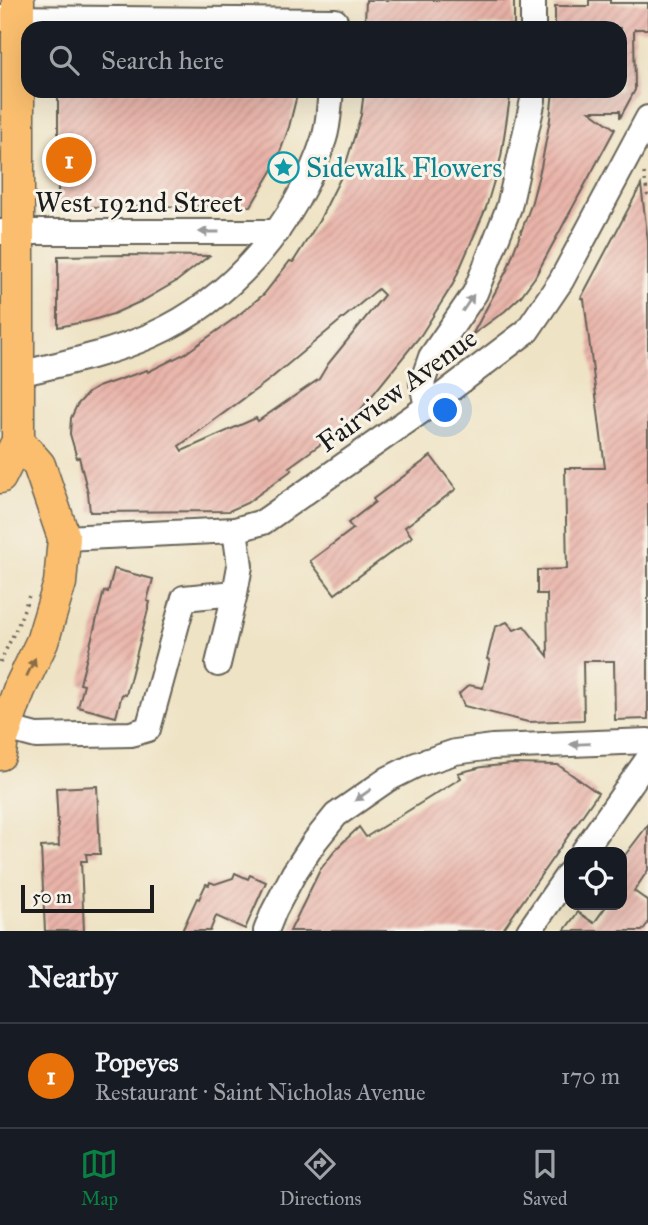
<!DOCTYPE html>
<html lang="en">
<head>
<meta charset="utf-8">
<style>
	body { margin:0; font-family:"IM FELL Great Primer",serif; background:#242831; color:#f1f3f6 }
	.controls { position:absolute; right:21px; bottom:21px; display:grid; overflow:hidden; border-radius:14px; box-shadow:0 7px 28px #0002 }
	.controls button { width:63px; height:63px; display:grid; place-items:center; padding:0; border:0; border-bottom:2px solid #363941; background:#171b24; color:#f1f3f6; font:35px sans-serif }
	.scale { position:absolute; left:21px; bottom:18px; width:133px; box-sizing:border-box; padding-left:7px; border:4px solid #1c1c1c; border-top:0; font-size:19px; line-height:24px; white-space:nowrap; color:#1c1c1c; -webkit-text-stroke:5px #f7f3e8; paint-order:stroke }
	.you { position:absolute; left:446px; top:411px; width:24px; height:24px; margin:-18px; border:5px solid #fff; border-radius:50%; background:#1a73e8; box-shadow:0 0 0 10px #1a73e833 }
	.badge { display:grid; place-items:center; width:46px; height:46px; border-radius:50%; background:#0b8043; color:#fff; font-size:23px; font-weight:700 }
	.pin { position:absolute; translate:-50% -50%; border:4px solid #fff; box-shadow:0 2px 7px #0006 }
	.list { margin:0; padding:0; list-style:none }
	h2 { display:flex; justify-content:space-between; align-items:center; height:91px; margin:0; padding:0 28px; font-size:30px }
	h2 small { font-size:23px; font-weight:400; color:#9ea1a6 }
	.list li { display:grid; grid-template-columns:46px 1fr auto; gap:21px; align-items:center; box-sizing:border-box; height:105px; padding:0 28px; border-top:2px solid #363941 }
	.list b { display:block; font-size:26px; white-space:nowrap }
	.list p { margin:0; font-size:23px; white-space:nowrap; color:#9ea1a6 }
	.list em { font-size:23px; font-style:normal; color:#9ea1a6 }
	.icon { flex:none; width:38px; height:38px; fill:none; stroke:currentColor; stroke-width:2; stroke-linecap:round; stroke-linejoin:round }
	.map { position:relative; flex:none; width:648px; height:931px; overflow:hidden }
	.search { position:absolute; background:#171b24; box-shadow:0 7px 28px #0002; left:21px; right:21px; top:21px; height:77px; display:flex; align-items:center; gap:18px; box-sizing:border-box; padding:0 24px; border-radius:21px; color:#9ea1a6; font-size:26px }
	.sheet { height:196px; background:#171b24 }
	nav { display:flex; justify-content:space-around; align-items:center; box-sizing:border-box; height:98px; border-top:2px solid #363941; background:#171b24; font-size:19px; color:#9ea1a6 }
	nav a { display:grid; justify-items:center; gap:4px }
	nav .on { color:#0b8043 }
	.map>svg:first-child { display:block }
	.building { fill:url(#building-hatch); fill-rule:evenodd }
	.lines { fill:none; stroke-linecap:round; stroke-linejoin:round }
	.minor-casing { stroke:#666257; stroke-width:28 }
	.major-casing { stroke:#666257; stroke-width:35 }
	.path { stroke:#666257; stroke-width:3.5; stroke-dasharray:2 5; stroke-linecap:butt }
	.minor { stroke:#fff; stroke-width:24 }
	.major { stroke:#fabe6e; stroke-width:32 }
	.oneway { fill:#999 }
	.oneway2 { fill:#8b6d45 }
	.labels { text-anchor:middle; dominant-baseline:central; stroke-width:6; stroke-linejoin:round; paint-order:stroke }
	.culture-label { font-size:28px; fill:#0d838f; stroke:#f7f3e8; text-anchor:start }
	.street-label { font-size:28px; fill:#1c1c1c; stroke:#f7f3e8 }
</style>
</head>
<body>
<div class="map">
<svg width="648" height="931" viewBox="0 0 648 931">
	<defs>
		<pattern id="building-hatch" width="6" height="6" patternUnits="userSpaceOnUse" patternTransform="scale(1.75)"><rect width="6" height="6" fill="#e9b3a9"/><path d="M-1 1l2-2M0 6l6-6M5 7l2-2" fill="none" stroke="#c79991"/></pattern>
	</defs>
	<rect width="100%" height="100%" fill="#f7f3e8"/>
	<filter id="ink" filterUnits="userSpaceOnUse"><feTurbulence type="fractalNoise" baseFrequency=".0143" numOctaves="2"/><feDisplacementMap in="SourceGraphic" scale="14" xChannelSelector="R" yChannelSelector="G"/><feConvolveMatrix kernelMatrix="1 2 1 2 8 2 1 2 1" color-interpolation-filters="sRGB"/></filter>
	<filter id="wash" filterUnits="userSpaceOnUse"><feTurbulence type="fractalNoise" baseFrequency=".00686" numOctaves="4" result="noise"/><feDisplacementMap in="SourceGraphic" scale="28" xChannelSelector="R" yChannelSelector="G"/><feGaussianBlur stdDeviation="1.57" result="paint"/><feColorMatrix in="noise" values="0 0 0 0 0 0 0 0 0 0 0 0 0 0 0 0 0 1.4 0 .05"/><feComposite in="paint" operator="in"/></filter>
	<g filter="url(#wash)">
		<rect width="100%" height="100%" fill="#efe3c5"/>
		<g id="blocks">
			<g class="building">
				<path d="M366,0H514V25H480V28H459V24L417,23L416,28H399V22H365Z"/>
				<path d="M589,0H610V3H648V29H635L634,31L635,90L620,118V111H590L615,129L535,277L521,296L505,311L472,335L507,270L531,205L541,167L550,119L553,91H620V28H555V6H589Z"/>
				<path d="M58,91H298L289,127L275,166L251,206L58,207Z"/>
				<path d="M364,91H511L501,157L486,208L453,284L421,335L350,423L289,467L292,470L247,503L229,511L90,512L88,493L79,457L77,458L70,434L71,418L77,405L88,393L98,387L147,370L148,372L186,353L235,318L264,294L290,261L293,262L319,221L343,173L361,115ZM378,289L384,295L328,364L319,379L258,421L256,418L182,451L179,446L269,380Z"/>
				<path d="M641,185L648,241V719L615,720L614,661H583L584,720L528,722L464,706L459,694L469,685L483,688L490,660L487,659L495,627L507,622L514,630L524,626L548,656L547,594H537V570L567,569L565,468H605L584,299L581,298Z"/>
				<path d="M123,255L209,256L177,281L144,300L113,314L89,321L58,327V256Z"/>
				<path d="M431,456L456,489L405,527L412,537L335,594L310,561L353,529L348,523L375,502L373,499Z"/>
				<path d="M114,569L153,579L147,601L150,602L126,695L122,694L116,717L78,707L84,685L80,684L104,591L108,592Z"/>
				<path d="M513,764L558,765L598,793L502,931H290L320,870L338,847L359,827L366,837L461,778L458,773L482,767Z"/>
				<path d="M97,786L100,854H86L87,861H81L84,931H45L41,847L59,846L56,788Z"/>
				<path d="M648,825V870L634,891L648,901V923L642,931H564L578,912L594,923L607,905H622V859Z"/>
				<path d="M235,873L248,879L250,875L266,882L245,929L216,916L210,931H182L197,898L199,899L206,884L209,885L210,882L215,884L233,878Z"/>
			</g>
		</g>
	</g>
	<g filter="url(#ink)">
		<use href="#blocks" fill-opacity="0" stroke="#666257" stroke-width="2"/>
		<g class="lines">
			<defs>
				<g id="minor">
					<path d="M0,18L335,21"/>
					<path d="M533,28V0"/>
					<path d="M0,232H277"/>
					<path d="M19,374C64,363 109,354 152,335C233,299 297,222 324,139C329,124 329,106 331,91"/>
					<path d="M427,407L422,383L431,357L475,293L509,207L533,100V91"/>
					<path d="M235,530L240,566L235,593"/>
					<path d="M64,538L235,530L263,522L427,407L527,331L561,281L648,118"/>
					<path d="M6,728L36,736L131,734L148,729L184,598L235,593L218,664"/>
					<path d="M583,852L648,759"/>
					<path d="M266,931L274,911L294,873L315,841L336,815L388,779L416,765L455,752L492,747L648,741"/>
					<path d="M529,931L569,873"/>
				</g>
				<g id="major">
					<path d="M0,477L18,441V0"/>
					<path d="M0,754L2,739L19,690L42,642L60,583L64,538L39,465L18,441"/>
				</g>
			</defs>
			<use href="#minor" class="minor-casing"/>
			<use href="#major" class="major-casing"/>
			<g class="path">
				<path d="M644,173L648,198"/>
				<path d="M461,351L474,343"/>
				<path d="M0,662L18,625L30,593"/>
			</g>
			<use href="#minor" class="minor"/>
			<use href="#major" class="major"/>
		</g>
		<defs><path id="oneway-solid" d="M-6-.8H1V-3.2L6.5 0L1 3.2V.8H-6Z" transform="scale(1.75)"/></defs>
		<g class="oneway">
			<use href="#oneway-solid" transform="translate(209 232) rotate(180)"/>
			<use href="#oneway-solid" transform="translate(468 303) rotate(-56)"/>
			<use href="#oneway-solid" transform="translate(580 744) rotate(178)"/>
			<use href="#oneway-solid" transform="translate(363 795) rotate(145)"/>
		</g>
		<use class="oneway2" href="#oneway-solid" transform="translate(31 667) rotate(-65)"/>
	</g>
	<defs>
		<symbol id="sight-ring" viewBox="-11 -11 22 22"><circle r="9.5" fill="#f7f3e8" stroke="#0f9aa8" stroke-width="1.5"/><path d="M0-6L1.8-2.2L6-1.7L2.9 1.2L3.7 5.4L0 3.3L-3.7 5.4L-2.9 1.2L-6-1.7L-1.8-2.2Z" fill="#0f9aa8"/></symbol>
	</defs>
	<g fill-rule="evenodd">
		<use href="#sight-ring" x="266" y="150" width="35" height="35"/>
	</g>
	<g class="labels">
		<g class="culture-label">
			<text x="306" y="167">Sidewalk Flowers</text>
		</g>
		<g class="street-label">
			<text x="139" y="202">West 192nd Street</text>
			<text transform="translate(397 390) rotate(-36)">Fairview Avenue</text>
		</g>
	</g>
</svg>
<div class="controls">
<button><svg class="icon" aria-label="locate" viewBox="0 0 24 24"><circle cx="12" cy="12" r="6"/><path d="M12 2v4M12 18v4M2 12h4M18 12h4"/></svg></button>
</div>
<div class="scale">50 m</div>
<div class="you"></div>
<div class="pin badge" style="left:69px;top:160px;background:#e8710a">1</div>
<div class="search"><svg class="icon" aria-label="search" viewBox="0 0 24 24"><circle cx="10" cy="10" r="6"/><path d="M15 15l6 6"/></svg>Search here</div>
</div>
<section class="sheet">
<h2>Nearby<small></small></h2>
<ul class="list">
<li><span class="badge" style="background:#e8710a">1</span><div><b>Popeyes</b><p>Restaurant · Saint Nicholas Avenue</p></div><em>170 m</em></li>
</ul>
</section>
<nav>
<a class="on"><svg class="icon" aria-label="map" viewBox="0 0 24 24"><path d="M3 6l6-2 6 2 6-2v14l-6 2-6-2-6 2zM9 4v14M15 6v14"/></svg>Map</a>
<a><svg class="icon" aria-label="directions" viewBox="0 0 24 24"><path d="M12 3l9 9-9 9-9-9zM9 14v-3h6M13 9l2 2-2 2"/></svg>Directions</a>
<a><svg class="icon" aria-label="saved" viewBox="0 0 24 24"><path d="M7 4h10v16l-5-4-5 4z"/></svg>Saved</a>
</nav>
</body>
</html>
